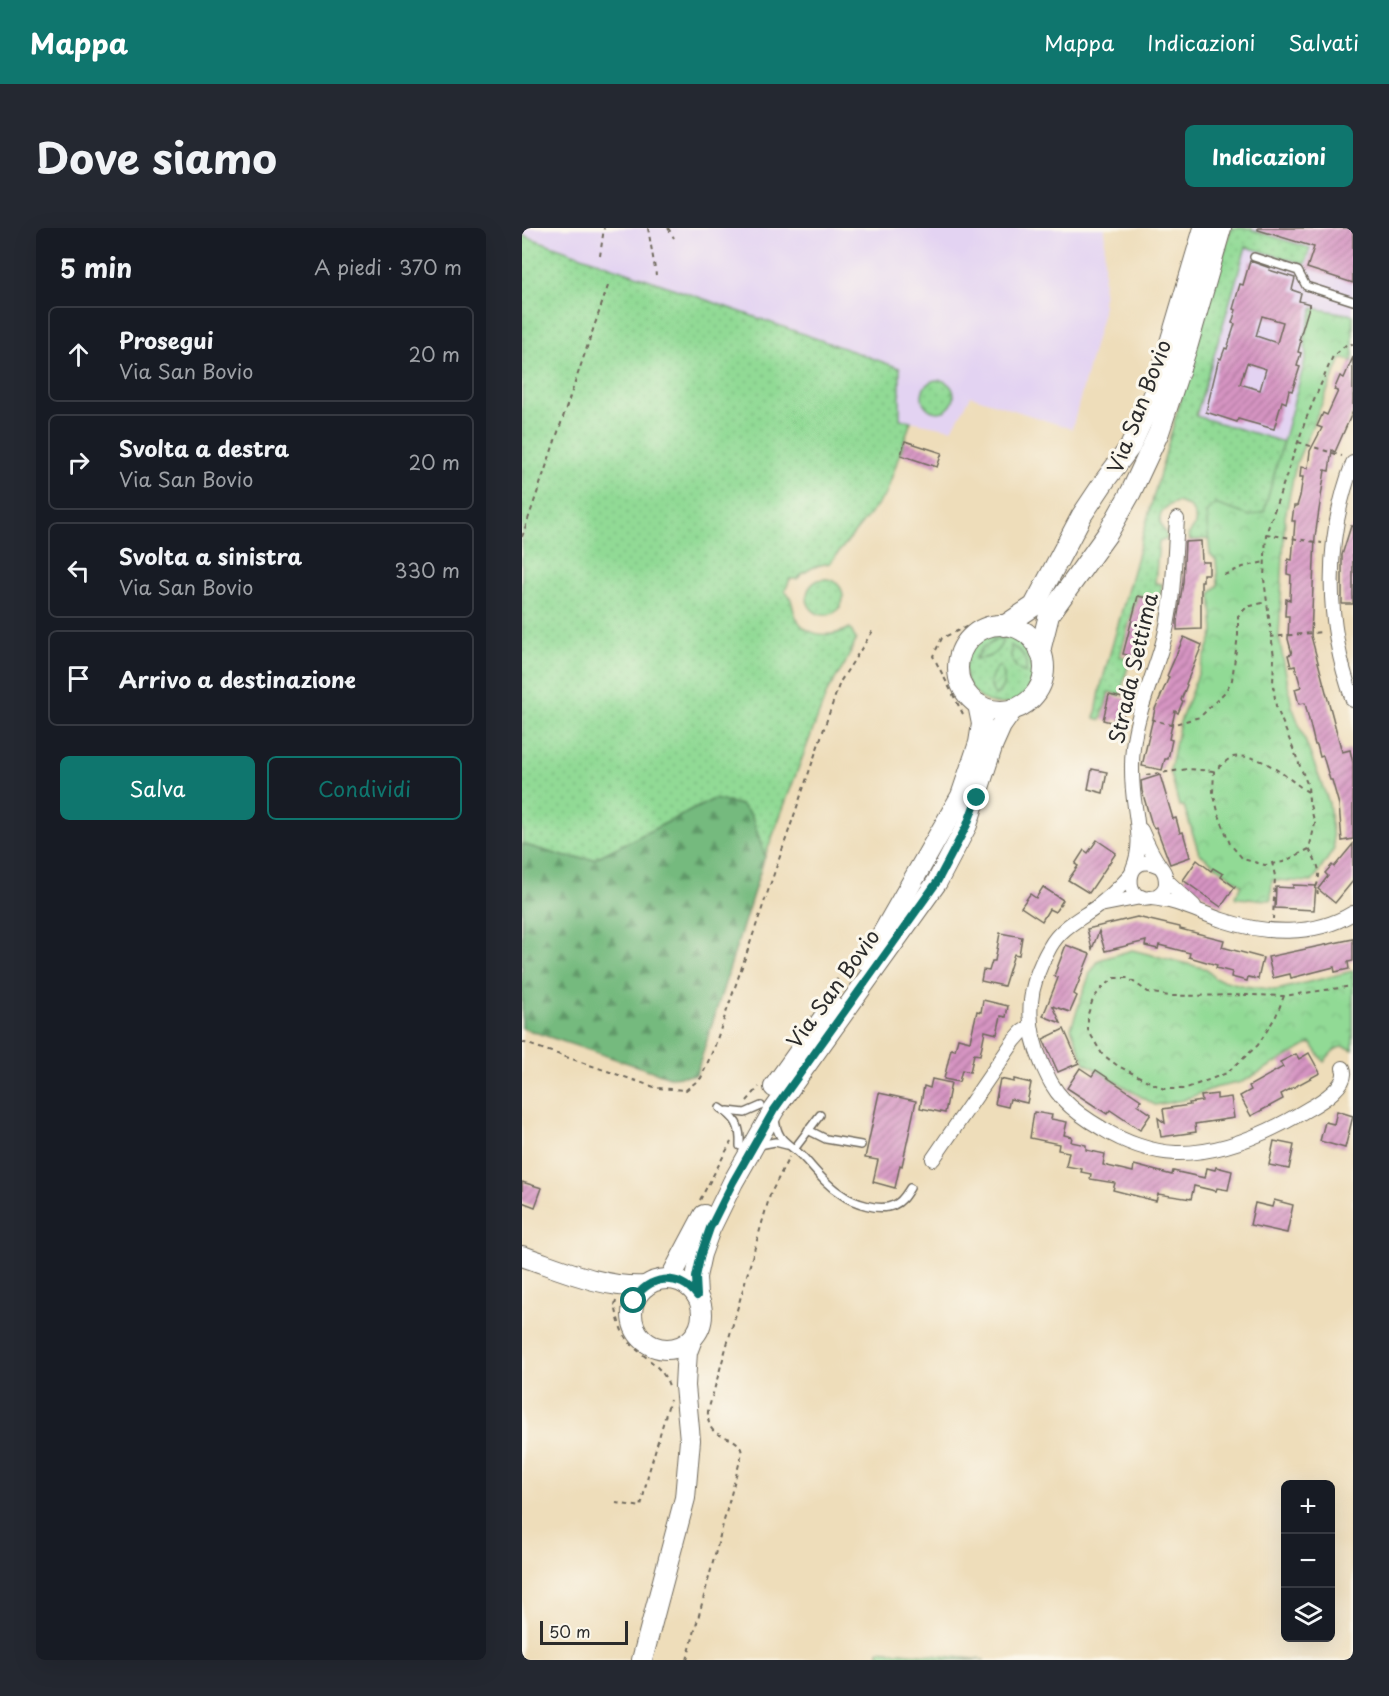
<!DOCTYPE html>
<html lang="it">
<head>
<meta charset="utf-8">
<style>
	body { margin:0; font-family:"Playpen Sans",sans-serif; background:#242831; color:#f1f3f6 }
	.controls { position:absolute; right:18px; bottom:18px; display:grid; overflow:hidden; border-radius:9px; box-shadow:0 6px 24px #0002 }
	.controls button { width:54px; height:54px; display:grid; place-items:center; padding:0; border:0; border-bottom:2px solid #363941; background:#171b24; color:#f1f3f6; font:30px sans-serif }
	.scale { position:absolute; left:18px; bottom:15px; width:88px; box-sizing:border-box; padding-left:6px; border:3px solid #2b2b2b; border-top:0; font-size:16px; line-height:21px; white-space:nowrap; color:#2b2b2b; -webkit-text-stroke:4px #fbf7ec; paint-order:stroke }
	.stop { position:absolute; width:18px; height:18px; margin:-14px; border:4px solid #0f766e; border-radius:50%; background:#fff }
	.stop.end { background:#0f766e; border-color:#fff; box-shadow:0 2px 6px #0008 }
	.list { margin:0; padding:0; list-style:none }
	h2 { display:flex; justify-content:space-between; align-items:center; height:78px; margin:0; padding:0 24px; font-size:26px }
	h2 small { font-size:20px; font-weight:400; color:#9ea1a6 }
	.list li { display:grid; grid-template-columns:39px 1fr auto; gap:18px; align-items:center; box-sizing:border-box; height:96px; margin:0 12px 12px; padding:0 12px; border:2px solid #363941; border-radius:9px }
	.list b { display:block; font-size:22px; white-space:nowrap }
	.list p { margin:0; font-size:20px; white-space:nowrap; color:#9ea1a6 }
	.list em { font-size:20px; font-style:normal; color:#9ea1a6 }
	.actions { display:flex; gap:12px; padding:18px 24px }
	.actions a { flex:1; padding:14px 0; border:2px solid #0f766e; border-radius:9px; text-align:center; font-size:21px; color:#0f766e }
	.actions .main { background:#0f766e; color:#fff }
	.icon { flex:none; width:33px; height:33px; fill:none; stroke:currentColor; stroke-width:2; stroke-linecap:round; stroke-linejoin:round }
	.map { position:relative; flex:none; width:831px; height:1432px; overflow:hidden; border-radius:9px }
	header { display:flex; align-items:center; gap:36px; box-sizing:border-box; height:84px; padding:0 30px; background:#0f766e; color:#fff }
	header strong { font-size:28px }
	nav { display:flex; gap:33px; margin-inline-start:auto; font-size:21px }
	.intro { display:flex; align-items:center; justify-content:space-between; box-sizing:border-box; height:144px; padding:0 36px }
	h1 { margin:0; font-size:42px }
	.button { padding:15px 27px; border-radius:9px; background:#0f766e; color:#fff; font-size:21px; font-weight:700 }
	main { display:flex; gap:36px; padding:0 36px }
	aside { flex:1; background:#171b24; border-radius:9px; box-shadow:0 6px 24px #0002 }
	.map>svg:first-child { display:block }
	.built { fill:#e3d3f2 }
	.grass { fill:url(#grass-dots); stroke:#5e8260; stroke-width:1.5 }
	.forest { fill:url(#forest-firs); stroke:#507254; stroke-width:1.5 }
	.park { fill:url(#park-crowns); stroke:#5e8260; stroke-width:1.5 }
	.garden { fill:url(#garden-furrows); stroke:#5e8260; stroke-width:1.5 }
	.building { fill:url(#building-hatch); fill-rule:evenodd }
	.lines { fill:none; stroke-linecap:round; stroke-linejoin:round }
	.lane-casing { stroke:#6f695d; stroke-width:10 }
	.street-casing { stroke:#6f695d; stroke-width:16 }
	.secondary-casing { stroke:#6f695d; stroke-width:22 }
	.path { stroke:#6f695d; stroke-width:2; stroke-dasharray:4.5 4.5; stroke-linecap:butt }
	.lane { stroke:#fff; stroke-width:7 }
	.street { stroke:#fff; stroke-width:14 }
	.secondary { stroke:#fff; stroke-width:20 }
	.route { stroke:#0f766e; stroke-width:8 }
	.labels { text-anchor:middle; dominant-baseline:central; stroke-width:6; stroke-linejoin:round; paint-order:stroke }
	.street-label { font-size:21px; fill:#2b2b2b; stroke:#fbf7ec }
</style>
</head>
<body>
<header>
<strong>Mappa</strong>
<nav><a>Mappa</a><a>Indicazioni</a><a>Salvati</a></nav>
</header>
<div class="intro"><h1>Dove siamo</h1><a class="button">Indicazioni</a></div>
<main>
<aside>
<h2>5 min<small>A piedi · 370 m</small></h2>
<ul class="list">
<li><svg class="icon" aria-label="ahead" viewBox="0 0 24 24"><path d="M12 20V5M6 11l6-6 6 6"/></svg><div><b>Prosegui</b><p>Via San Bovio</p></div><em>20 m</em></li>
<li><svg class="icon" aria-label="right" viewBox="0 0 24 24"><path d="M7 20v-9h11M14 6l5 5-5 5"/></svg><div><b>Svolta a destra</b><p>Via San Bovio</p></div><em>20 m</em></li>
<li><svg class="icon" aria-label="left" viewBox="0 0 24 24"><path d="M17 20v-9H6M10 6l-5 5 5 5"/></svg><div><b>Svolta a sinistra</b><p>Via San Bovio</p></div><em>330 m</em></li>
<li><svg class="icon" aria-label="arrive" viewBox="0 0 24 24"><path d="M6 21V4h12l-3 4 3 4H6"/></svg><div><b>Arrivo a destinazione</b></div></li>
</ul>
<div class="actions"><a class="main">Salva</a><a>Condividi</a></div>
</aside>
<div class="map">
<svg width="831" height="1432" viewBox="0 0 831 1432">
	<defs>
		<pattern id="grass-dots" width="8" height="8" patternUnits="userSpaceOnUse" patternTransform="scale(1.5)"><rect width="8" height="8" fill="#91da95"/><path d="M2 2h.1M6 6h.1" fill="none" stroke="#7dbb81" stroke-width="1.8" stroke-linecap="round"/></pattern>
		<pattern id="forest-firs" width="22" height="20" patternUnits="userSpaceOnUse" patternTransform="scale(1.5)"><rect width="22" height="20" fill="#74ba7e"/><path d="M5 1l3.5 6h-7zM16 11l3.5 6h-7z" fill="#5f9767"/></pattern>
		<pattern id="park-crowns" width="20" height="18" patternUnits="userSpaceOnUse" patternTransform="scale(1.5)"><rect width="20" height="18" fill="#91da95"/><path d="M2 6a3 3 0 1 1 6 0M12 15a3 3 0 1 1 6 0" fill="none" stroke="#7dbb81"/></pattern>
		<pattern id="garden-furrows" width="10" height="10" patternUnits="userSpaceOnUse" patternTransform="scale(1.5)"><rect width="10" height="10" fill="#91da95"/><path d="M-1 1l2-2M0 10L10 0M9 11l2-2" fill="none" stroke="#7dbb81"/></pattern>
		<pattern id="building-hatch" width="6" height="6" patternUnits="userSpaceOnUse" patternTransform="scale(1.5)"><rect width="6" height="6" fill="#d694c2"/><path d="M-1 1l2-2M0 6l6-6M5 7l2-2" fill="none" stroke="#ae799e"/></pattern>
	</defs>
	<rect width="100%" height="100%" fill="#fbf7ec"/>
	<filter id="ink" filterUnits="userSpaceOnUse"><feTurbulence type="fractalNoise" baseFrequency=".0167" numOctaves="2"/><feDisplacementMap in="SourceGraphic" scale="12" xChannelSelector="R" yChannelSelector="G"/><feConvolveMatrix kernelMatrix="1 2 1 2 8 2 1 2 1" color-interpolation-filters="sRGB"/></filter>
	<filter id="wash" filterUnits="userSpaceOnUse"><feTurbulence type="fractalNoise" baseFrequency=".008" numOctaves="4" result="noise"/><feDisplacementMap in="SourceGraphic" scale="24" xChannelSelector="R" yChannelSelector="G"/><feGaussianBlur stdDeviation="1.35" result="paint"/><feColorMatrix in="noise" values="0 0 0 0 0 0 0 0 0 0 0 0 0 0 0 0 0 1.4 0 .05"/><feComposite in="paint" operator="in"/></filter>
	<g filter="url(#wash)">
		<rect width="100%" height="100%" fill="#eeddba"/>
		<g class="built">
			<path d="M0,0H583L581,84L550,201L449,168L430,201L378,191L0,21Z"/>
			<path d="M729,0H831V98L736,277L656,253Z"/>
		</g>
		<g class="grass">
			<path d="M709,0H730V2L788,20L783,36L724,19L674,188L765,215L741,295L693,311L668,312L666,307C675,298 676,288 667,278L655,274C644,277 635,285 639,297C641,303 645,304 645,311L637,314L633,355L640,356L638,372L615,367L598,428L608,431L598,467L587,464L579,492L573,490L579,458L653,191Z"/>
			<path d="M0,7L378,140V191L389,193L364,266L308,335C294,337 284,341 275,351H268L263,363C272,371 269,379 274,389C284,410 310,410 328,400L334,412L322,438L306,462L243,628L229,587L192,571L72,631L44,629L0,616Z"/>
			<circle cx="416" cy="168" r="16"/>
			<circle cx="303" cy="369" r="18"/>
			<circle cx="479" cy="440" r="36"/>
			<path d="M357,1422L463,1432H357Z"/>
		</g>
		<path class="forest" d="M192,571L219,577L229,587L243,628L174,847L148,849L0,800V616L44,629L72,631Z"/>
		<g class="park">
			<path d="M791,80L831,87V134L822,130L819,131L774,236L763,289L759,368L757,409L770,478L807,575L812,621L790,654L750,652L749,672L714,670L713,668L720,657L677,625L662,578H657L648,542L658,494L692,404L689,365L696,357L694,332L688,326L684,285L693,276L728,288L742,284L784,129L783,108Z"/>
			<path d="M610,722L685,741L692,750L723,758L755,762L831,743V822C817,814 810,823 802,834L789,815L720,854L692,860L661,872L633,877L563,835L549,800L568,745L577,732Z"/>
		</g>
		<g class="garden">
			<path d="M474,412H481C476,426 467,431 453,431L461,419Z"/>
			<path d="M489,418C501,423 506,432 504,445C491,441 488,430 489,418Z"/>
			<path d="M478,437C485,450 483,459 473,468C466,456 467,447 478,437Z"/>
		</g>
		<g id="blocks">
			<g class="building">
				<path d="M736,0H831V55L785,40L792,19L736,2Z"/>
				<path d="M728,33L748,40L747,42L773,50L770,62L779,65L777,73L788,76L777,112L779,113L776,124L779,125L775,138L778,139L770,163L767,162L764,175L760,173L752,201L716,191L715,194L684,184L697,130L699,131L703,120L705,121L713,96L710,95L714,82L711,81L718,56L721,57ZM740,88L761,94L755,115L734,108ZM725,135L744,141L738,162L718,156Z"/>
				<path d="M831,129V183L813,224L810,222L807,243L803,242L793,309L789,408L820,524L828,522L831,535V611L820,613L817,577L810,552H808L801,528L798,529L795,517H793L783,475L777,476L773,461L779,459L773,438L769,439L766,427L770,426L766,411L767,388H763L764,371L768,372L769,347L765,346L766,331L770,332L773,293H770L772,278H775L778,268L781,249H778L779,239L786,240L788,223L800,200L795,198L801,185L805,187L816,163L812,162L818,148L822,150Z"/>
				<path d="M383,213L420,225L415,239L379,227Z"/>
				<path d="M829,298H831V376H820V327Z"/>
				<path d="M679,313L680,334H687V346H681V353H679V401L655,402V393L661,354L663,314Z"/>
				<path d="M616,368L629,371L625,386L628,387L621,411L618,410L613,429L601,426Z"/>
				<path d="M662,409L680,417L664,456L665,457L659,472L661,473L656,485L653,483L647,511L650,512L646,531H643L640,542L620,538L633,481L647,449L645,448Z"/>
				<path d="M587,467L605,471L600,493L592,491V495L581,492Z"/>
				<path d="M570,541L585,544L581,565L566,561Z"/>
				<path d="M638,547L651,591L654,590L658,605L661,604L668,629L648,636L634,599L632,600L630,597L620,563L619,553Z"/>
				<path d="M575,612L594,625L567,665L546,652L556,638L553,636L562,622L566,625Z"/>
				<path d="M831,616V653L813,675L796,661L806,648L803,645L810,637L812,639Z"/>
				<path d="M675,632L689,643L691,640L701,646L699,649L713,659L699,679L661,652Z"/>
				<path d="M771,657L794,658L792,682L753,680L754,659L771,660Z"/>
				<path d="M521,659L541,672L533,684L527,681L520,693L499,679L508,666L514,670Z"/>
				<path d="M615,689L658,699V701L702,712L700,719L741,730L736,751L726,749L725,753L709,749L710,744L694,740L695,737L667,729L668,725L637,717L636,721L623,718L624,713L583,723L577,703L570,721L565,701Z"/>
				<path d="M478,705L500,709L497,727L492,726L482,758L459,753L461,742L467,743L470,733H473Z"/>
				<path d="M831,711V733L826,734L827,741L813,744L812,739L769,750L768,746L751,750L746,729Z"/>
				<path d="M544,717L568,726L552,766L555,768L548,784L531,778L539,795L521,788L536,750L532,748Z"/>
				<path d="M461,772L486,778L484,789L479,788L475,806L463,803L458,827L452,826L448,844L440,842L437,854L422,851L429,821L433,822L436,810L448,813L455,783L459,784Z"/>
				<path d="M542,801L557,835L536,844L521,811Z"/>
				<path d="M787,825L798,845L759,866L761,871L729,888L718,868L729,862L727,858L761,839L758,834L774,826L777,831Z"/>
				<path d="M558,840L570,848L574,842L619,872L616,877L629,886L618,902L588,882L585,886L545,860Z"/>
				<path d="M410,851L429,855L423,885L398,880L402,858L408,860Z"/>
				<path d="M478,851L492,854V851L509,855L505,875L488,871L486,879L473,876Z"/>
				<path d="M357,865L394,873L380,938L378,937L373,960L351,954L356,932L343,930Z"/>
				<path d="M695,866V871L709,869L712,890L673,896L674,904L639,909L636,890L643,895L641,881L668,877L667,875L680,873L679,868Z"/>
				<path d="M815,883L831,888L823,920L798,913L803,894L812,896Z"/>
				<path d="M512,884L530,887L529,891L545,894L542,907L550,909L549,914L564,917V922L583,926L581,937L611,944L612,937L650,947L651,943L683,950L685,940L693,942L694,939L710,943L706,962L695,960L694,963L672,958L669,971L636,966L634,973L591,962L593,955L568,951L569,946L559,944L560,941L544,938L547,924L536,922L537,916L508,910Z"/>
				<path d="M752,913L772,917L767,941L747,937Z"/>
				<path d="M0,954L20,960L13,979L0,974Z"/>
				<path d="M752,972L771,977L765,1005L728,997L733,975L750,979Z"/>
			</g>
		</g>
	</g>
	<g filter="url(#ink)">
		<use href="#blocks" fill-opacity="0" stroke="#6f695d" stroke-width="1.5"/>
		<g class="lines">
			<defs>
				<g id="lane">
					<path d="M732,29L776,43L784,58L831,73"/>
					<path d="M198,880C214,890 219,898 218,918"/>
					<path d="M206,883L223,885L239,878"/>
					<path d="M253,890C255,915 267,914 282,930C293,942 304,957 319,966C331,975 358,984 372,977C380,974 384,966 388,960"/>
					<path d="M286,902L304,911L339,917"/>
					<path d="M237,917L253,914L265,917"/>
					<path d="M273,920L298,887"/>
				</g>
				<g id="street">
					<path d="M831,235C802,312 803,395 831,472"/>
					<path d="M619,602C624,613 629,625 636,635C638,639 642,642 643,647C644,650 644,653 644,656C643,662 638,667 632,669C600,681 600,620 637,638"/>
					<path d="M611,641C620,619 616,602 613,579C610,559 609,539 611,519C615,484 630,452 640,418C652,377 652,333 655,291"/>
					<path d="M609,647C599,658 588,669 576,678C558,691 539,699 528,719C505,758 502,795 520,836C526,849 531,861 541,871C552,883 567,893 581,901C602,914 629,924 654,925C700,926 748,904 786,881C799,874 828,856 821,840"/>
					<path d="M644,652L672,678"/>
					<path d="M629,670C655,672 676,684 700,692C742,706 792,709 831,685"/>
					<path d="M578,677L619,669"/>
					<path d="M411,931L492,813L500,804L508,799"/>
				</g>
				<g id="secondary">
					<circle cx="479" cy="440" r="43"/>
					<path d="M482,398L512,378L560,287L584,251L608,219L634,162L682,0"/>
					<path d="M518,423L527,387L586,305L609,264L637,204L666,116L699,0"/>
					<path d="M343,732L354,717L439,568L457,515L460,496L456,476"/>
					<path d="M252,859L310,778"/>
					<path d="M0,1028C39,1041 82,1061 124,1058"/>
					<circle cx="145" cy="1086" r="35"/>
					<path d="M148,1051L182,987"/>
					<path d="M175,1068L174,1049L179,1026L188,1001L211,954L252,882L415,654L445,597L471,516L479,498L491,481"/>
					<path d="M120,1432L163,1270L168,1212L163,1158L164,1139L165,1124L170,1111"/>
				</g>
			</defs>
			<use href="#lane" class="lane-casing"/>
			<use href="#street" class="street-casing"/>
			<use href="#secondary" class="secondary-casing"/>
			<g class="path">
				<path d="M126,0L134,47"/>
				<path d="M146,0L152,10"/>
				<path d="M78,28L82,0"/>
				<path d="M776,214L820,228"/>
				<path d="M744,306L800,315"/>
				<path d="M0,309L86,58"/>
				<path d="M702,347L721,339L743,334"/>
				<path d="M748,409L801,404"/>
				<path d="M441,486L411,428L420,410L459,392L469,389"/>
				<path d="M629,491L649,497L678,489L703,464L710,452L716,407V388L725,379L744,374"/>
				<path d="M624,547L666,541L692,543"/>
				<path d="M786,564C764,550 740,524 711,529C705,531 698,539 692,543L691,564L697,587L708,616L721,631L743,637L761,634L787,621L793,596L787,573L786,558L754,478L751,456L752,429L742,351L744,306L784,191L811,128L824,117L831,116"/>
				<path d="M787,621C795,635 801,643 794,659L796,666"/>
				<path d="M750,634L753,648L751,691"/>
				<path d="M308,762L328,732"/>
				<path d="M762,768L754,788L736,817L705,845L662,861H642L596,838L580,826L566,802V786L571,771L580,760L593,750H606L626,764L647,768L730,767L762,768L831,758"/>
				<path d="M0,814L135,860L164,862L179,850L192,820L318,454L352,401"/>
				<path d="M225,873L237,859"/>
				<path d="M178,972L209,914"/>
				<path d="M94,1073L93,1077C95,1086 97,1097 101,1105C113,1127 139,1133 147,1158"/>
				<path d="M94,1275L119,1279L126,1247L148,1172"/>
				<path d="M165,1432L220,1225C216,1201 184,1218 186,1183L248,967L267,929"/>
			</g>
			<use href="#lane" class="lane"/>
			<use href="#street" class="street"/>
			<use href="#secondary" class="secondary"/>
		</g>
	</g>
	<g class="lines" filter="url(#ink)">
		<path class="route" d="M112,1073C125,1047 158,1044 175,1068L174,1049L179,1026L188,1000L211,954L252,882L415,654L445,597L455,570"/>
	</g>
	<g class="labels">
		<g class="street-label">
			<text transform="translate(616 178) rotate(-69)">Via San Bovio</text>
			<text transform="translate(610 440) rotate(-77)">Strada Settima</text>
			<text transform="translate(310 760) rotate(-54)">Via San Bovio</text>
		</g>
	</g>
</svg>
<div class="controls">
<button>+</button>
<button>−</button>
<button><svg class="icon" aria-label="layers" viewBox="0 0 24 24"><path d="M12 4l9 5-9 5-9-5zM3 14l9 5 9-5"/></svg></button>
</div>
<div class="scale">50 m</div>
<div class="stop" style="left:112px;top:1073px"></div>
<div class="stop end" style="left:455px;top:570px"></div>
</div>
</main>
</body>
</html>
